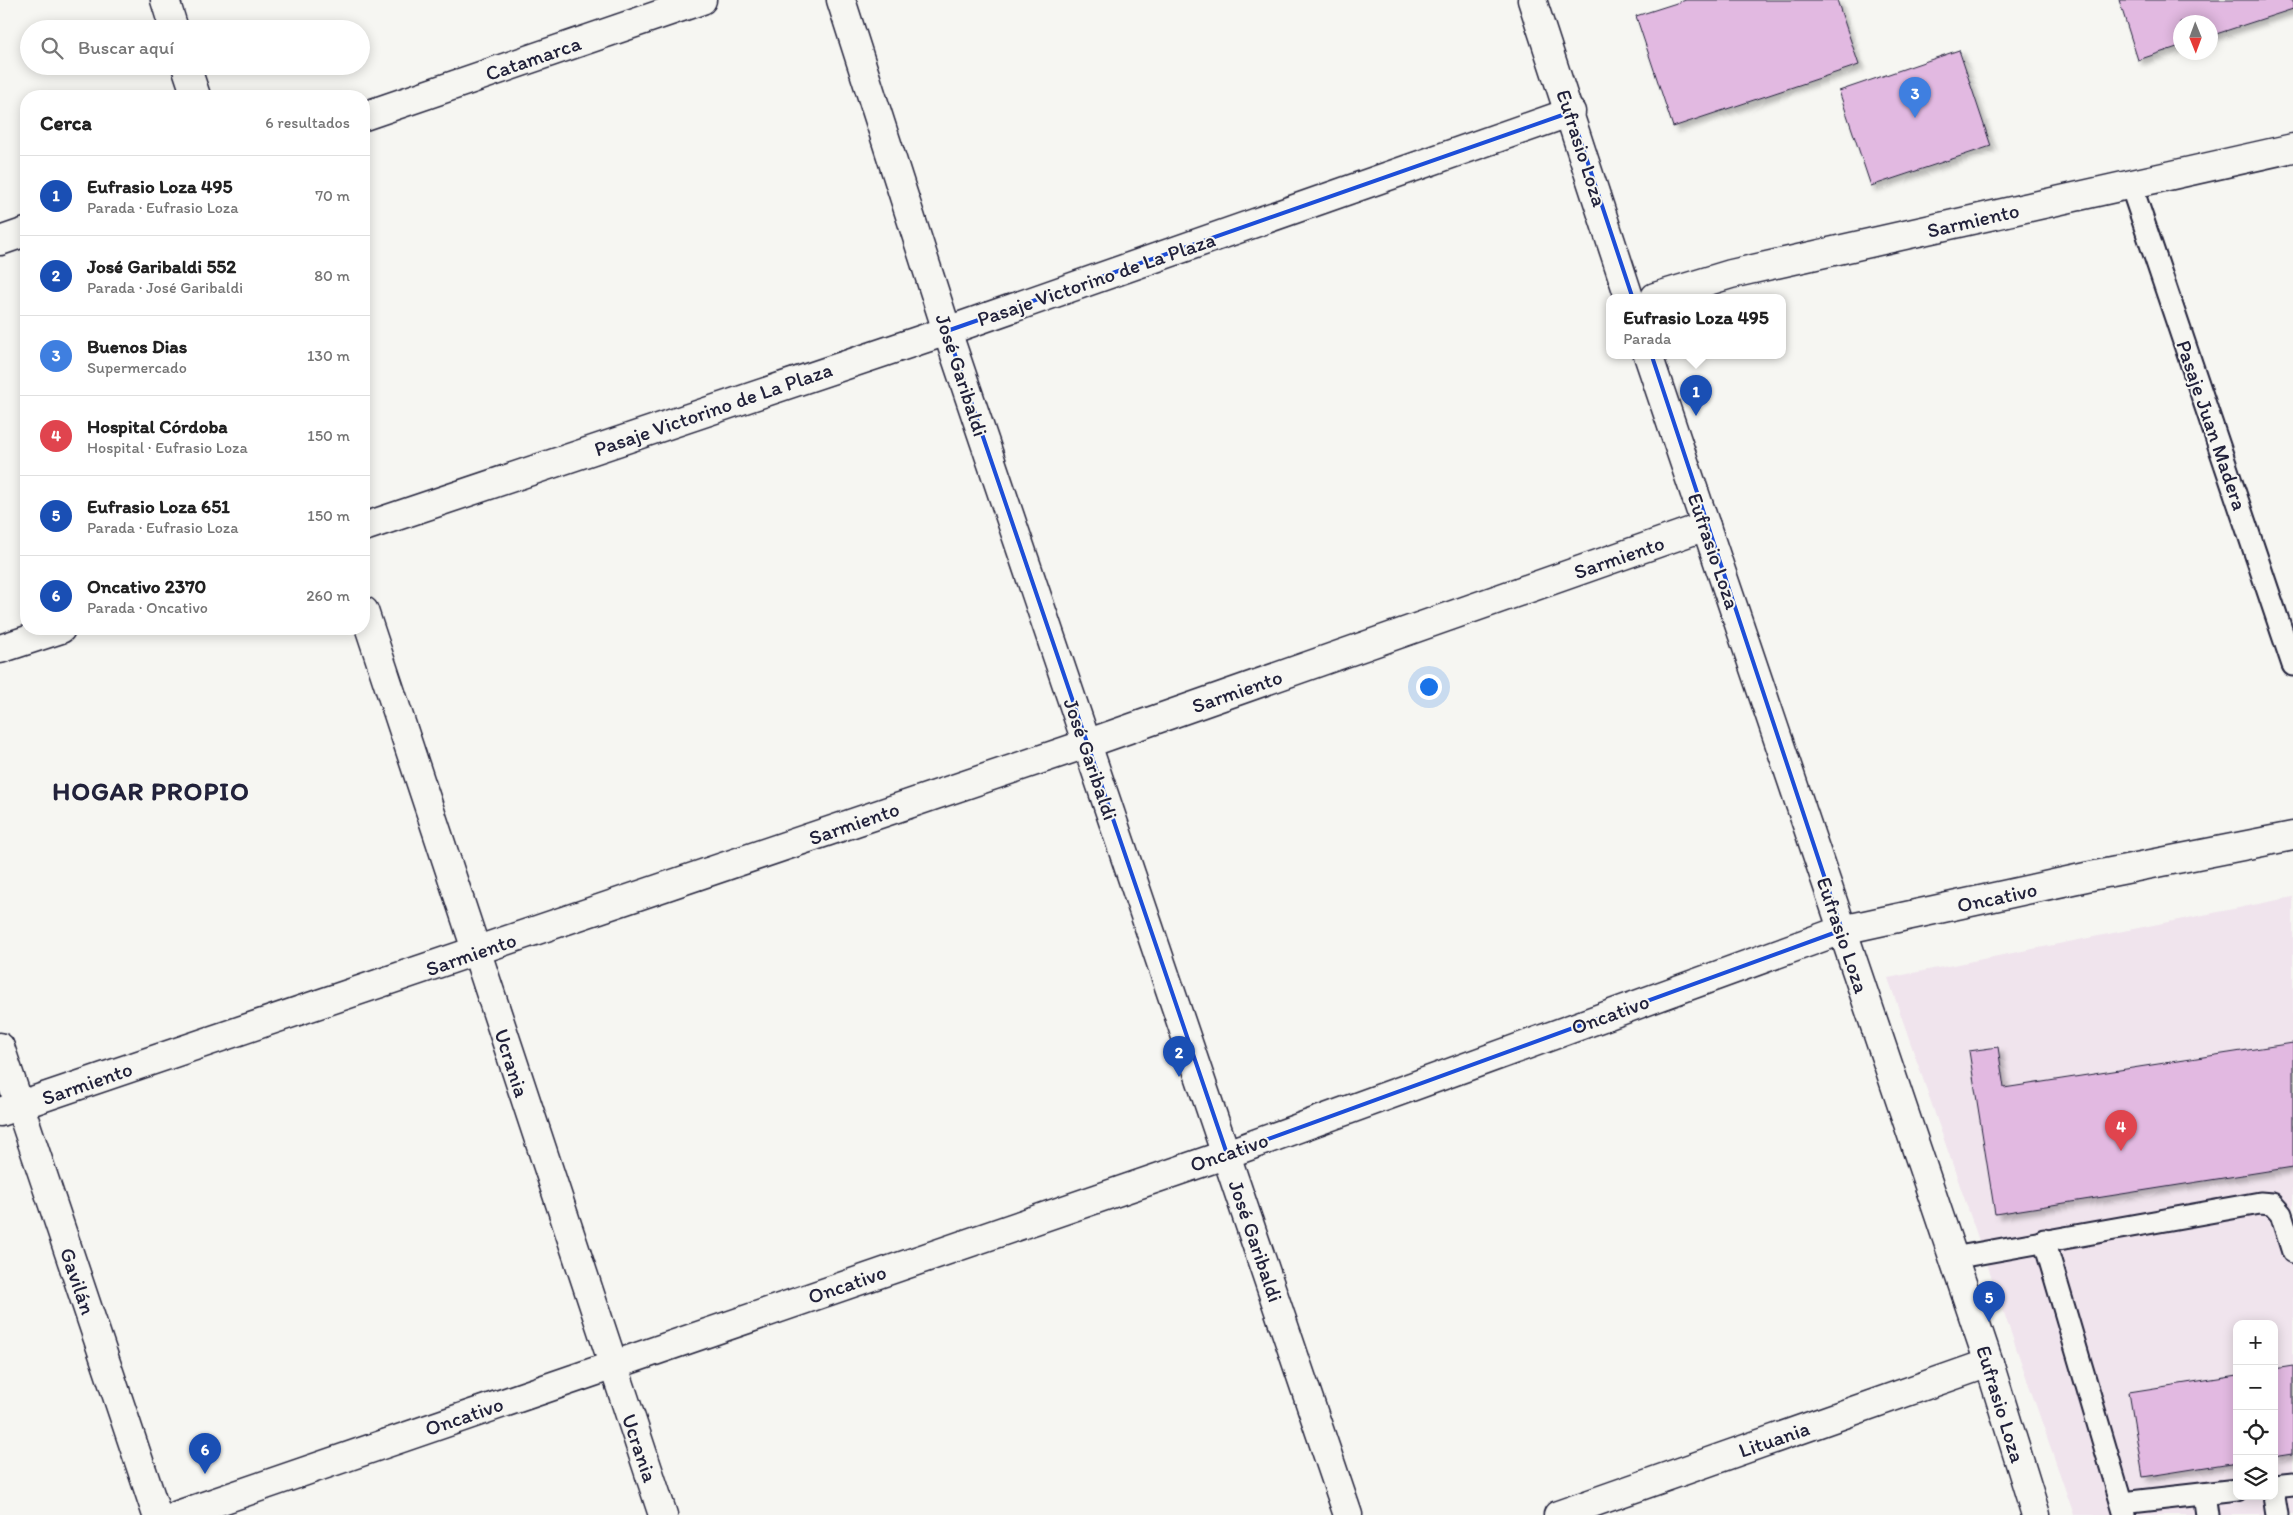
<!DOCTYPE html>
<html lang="es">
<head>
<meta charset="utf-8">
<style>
	body { margin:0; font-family:Itim,sans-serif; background:#f6f6f6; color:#222 }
	.controls { position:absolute; right:15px; bottom:15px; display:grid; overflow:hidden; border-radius:10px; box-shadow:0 2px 12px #0003 }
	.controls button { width:45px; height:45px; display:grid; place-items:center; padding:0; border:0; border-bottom:1px solid #e0e0e0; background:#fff; color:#222; font:25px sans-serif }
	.compass { position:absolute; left:2173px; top:15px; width:45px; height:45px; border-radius:50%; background:#fff; box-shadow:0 2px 12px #0003; rotate:179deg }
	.you { position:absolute; left:1428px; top:686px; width:18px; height:18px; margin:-12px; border:4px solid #fff; border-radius:50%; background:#1a73e8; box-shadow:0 0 0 8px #1a73e833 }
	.badge { display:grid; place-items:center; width:32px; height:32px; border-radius:50%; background:#d93025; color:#fff; font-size:16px; font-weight:700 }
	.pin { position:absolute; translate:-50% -41px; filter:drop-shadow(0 1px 2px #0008) }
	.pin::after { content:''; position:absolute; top:26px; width:18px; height:15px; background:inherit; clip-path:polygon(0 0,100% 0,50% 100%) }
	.popup { position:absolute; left:1606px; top:294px; width:180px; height:65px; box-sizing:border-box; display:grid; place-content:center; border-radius:10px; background:#fff; filter:drop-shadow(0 1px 4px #0005); font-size:16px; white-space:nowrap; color:#767676 }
	.popup b { font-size:19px; color:#222 }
	.popup::after { content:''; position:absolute; left:50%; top:100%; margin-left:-10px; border:10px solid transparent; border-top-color:#fff }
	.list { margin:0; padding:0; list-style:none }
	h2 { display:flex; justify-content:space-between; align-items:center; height:65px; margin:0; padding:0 20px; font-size:21px }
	h2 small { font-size:16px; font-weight:400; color:#767676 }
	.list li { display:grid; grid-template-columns:32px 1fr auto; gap:15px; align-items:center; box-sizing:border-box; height:80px; padding:0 20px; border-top:1px solid #e0e0e0 }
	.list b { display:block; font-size:19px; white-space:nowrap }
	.list p { margin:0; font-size:16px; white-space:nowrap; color:#767676 }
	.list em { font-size:16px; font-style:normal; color:#767676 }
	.icon { flex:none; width:28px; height:28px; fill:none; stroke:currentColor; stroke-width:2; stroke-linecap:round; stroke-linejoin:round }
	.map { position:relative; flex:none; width:2293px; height:1515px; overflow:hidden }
	.search { position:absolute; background:#fff; box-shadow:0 2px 12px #0003; left:20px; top:20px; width:350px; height:55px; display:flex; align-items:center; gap:12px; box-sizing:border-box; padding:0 18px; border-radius:28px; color:#767676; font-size:19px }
	.panel { position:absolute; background:#fff; box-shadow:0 2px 12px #0003; left:20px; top:90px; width:350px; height:545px; border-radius:20px }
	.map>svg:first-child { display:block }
	.built { fill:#f0e4ed; fill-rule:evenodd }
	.building { fill:#e2b9e1; stroke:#22223b; filter:url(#shadow) }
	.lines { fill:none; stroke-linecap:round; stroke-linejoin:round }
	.service-casing { stroke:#22223b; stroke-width:25 }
	.minor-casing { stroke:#22223b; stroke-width:31 }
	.service { stroke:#f6f6f2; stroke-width:21 }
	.minor { stroke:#f6f6f2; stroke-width:28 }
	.marked { fill:none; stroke:#1d4ed8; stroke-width:4; stroke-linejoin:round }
	.labels { text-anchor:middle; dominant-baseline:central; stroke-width:4; stroke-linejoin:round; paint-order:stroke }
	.street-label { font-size:21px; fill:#22223b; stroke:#f6f6f2 }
	.district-label { font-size:26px; font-weight:bold; letter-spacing:1px; fill:#22223b; stroke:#f6f6f2 }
</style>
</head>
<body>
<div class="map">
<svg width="2293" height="1515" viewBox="0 0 2293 1515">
	<defs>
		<filter id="shadow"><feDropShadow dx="4.5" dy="4.5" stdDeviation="2.5" flood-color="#0004"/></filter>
	</defs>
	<rect width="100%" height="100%" fill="#f6f6f2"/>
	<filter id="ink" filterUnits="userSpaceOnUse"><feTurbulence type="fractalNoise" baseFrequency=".02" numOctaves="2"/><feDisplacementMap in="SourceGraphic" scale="10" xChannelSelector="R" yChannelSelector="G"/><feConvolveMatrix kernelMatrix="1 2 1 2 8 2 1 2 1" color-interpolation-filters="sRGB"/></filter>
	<g filter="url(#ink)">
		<path class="built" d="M2293,897V1515H2074L1888,978ZM2237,1324H2274V1496H2237Z"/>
		<g class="building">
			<path d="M1686,0H1837L1859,65L1673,127L1636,16Z"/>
			<path d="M2119,0H2293V9L2210,36V22H2180V46L2138,60Z"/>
			<path d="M1959,50L1991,146L1871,186L1839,91Z"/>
			<path d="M2293,1043V1167L1995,1214L1969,1051L1998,1047L2004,1088Z"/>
			<path d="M2293,1366V1454L2274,1457V1369Z"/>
			<path d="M2237,1375V1462L2143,1477L2129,1392Z"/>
		</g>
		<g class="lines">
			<defs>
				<g id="service">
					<path d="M2131,185L2293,665"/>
					<path d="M2044,1240L2125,1515"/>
					<path d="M1953,1258L2260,1203L2272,1204L2281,1214L2293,1252"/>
					<path d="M2274,1486L2293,1484"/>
					<path d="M2204,1494L2207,1515"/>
					<path d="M2274,1496L2277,1515"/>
					<path d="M2122,1503L2237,1490"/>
				</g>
				<g id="minor">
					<path d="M165,0L174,29"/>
					<path d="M841,0L947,331L1348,1515"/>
					<path d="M1532,0L1629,297"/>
					<path d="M186,66L196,96"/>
					<path d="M364,116L702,0"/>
					<path d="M0,241L26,232"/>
					<path d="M1655,297L1731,274L2293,148"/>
					<path d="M1648,355L1989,1363L2036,1515"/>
					<path d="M364,527L947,331L1571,112"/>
					<path d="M364,611L663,1515"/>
					<path d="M0,649L61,629"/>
					<path d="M0,1047L157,1515"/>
					<path d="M0,1112L1086,744L1706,526"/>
					<path d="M178,1515L1227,1154L1842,930L2086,877L2293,836"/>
					<path d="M1558,1515L1989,1363"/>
				</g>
			</defs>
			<use href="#service" class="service-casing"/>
			<use href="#minor" class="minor-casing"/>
			<use href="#service" class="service"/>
			<use href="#minor" class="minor"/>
		</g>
	</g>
	<path class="marked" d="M1571,112L1842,930L1227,1154L947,331Z"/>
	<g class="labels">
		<g class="street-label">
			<text transform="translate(533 58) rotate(-19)">Catamarca</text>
			<text transform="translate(1582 148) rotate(72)">Eufrasio Loza</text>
			<text transform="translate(1973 220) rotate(-13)">Sarmiento</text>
			<text transform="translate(1096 279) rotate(-19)">Pasaje Victorino de La Plaza</text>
			<text transform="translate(962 375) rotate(72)">José Garibaldi</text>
			<text transform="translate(713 409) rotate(-19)">Pasaje Victorino de La Plaza</text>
			<text transform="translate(2212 425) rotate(71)">Pasaje Juan Madera</text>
			<text transform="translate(1714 551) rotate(71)">Eufrasio Loza</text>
			<text transform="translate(1619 557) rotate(-19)">Sarmiento</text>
			<text transform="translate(1237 691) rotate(-19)">Sarmiento</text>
			<text transform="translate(1091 759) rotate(71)">José Garibaldi</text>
			<text transform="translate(854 823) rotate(-19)">Sarmiento</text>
			<text transform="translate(1997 897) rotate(-12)">Oncativo</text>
			<text transform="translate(1843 935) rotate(71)">Eufrasio Loza</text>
			<text transform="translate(471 954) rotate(-19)">Sarmiento</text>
			<text transform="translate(1610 1014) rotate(-20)">Oncativo</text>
			<text transform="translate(512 1063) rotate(72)">Ucrania</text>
			<text transform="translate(87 1083) rotate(-19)">Sarmiento</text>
			<text transform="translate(1229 1152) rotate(-19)">Oncativo</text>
			<text transform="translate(1256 1241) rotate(71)">José Garibaldi</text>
			<text transform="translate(78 1281) rotate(71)">Gavilán</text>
			<text transform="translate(847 1284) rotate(-19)">Oncativo</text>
			<text transform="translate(2001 1404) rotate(73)">Eufrasio Loza</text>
			<text transform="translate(464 1416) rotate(-19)">Oncativo</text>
			<text transform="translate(1774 1439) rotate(-19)">Lituania</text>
			<text transform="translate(640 1448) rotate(71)">Ucrania</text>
		</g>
		<g class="district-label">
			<text x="151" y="791">HOGAR PROPIO</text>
		</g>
	</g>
</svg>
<div class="controls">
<button>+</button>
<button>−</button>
<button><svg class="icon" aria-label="locate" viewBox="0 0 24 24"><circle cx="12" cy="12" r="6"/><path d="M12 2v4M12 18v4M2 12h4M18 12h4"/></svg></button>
<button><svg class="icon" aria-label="layers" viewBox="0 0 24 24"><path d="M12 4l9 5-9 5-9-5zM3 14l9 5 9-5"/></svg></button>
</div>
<svg class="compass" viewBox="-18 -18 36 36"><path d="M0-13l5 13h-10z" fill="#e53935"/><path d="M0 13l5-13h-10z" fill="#767676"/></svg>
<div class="you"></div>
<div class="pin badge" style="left:1696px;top:416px;background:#1a4fb4">1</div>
<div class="popup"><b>Eufrasio Loza 495</b>Parada</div>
<div class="pin badge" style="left:1179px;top:1077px;background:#1a4fb4">2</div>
<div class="pin badge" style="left:1915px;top:118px;background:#3f7fe0">3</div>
<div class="pin badge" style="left:2121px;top:1151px;background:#e0444e">4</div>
<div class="pin badge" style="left:1989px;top:1322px;background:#1a4fb4">5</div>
<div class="pin badge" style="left:205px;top:1474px;background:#1a4fb4">6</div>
<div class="search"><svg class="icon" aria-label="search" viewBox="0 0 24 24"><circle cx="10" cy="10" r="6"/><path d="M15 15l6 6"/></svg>Buscar aquí</div>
<section class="panel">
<h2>Cerca<small>6 resultados</small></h2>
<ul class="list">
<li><span class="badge" style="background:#1a4fb4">1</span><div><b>Eufrasio Loza 495</b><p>Parada · Eufrasio Loza</p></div><em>70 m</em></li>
<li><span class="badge" style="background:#1a4fb4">2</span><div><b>José Garibaldi 552</b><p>Parada · José Garibaldi</p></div><em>80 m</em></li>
<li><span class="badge" style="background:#3f7fe0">3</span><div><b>Buenos Dias</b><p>Supermercado</p></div><em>130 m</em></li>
<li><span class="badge" style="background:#e0444e">4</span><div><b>Hospital Córdoba</b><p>Hospital · Eufrasio Loza</p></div><em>150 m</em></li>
<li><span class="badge" style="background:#1a4fb4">5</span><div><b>Eufrasio Loza 651</b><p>Parada · Eufrasio Loza</p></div><em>150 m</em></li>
<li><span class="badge" style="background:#1a4fb4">6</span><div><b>Oncativo 2370</b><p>Parada · Oncativo</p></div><em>260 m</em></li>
</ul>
</section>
</div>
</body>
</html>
